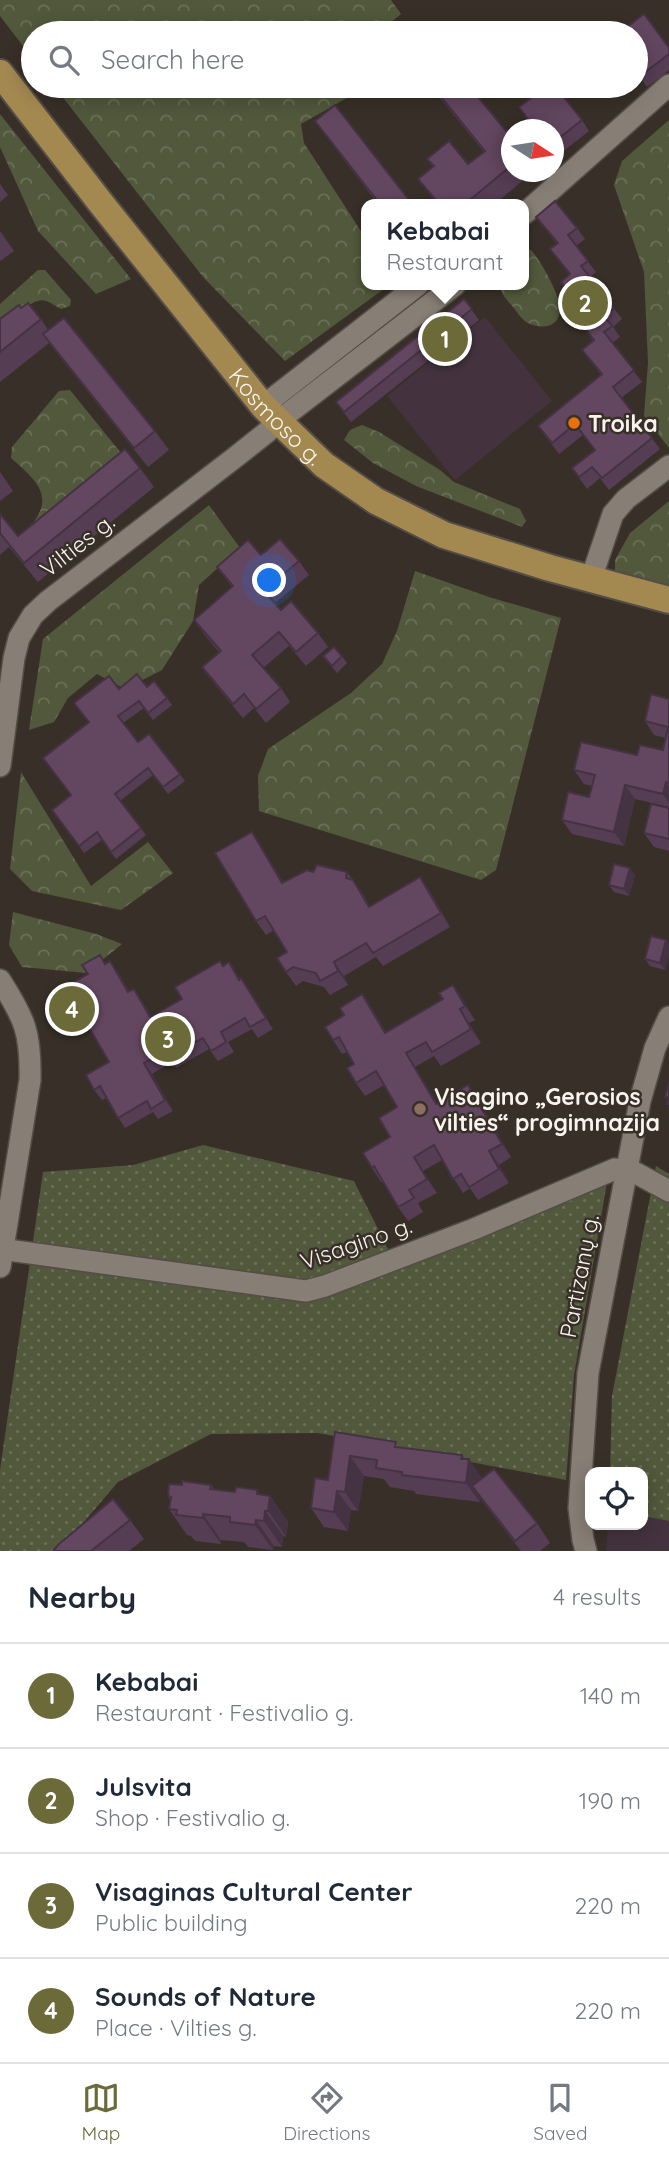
<!DOCTYPE html>
<html lang="en">
<head>
<meta charset="utf-8">
<style>
	body { margin:0; font-family:Quicksand,sans-serif; background:#f2f2f3; color:#1f2937 }
	.controls { position:absolute; right:21px; bottom:21px; display:grid; overflow:hidden; border-radius:14px; box-shadow:0 4px 18px #0003 }
	.controls button { width:63px; height:63px; display:grid; place-items:center; padding:0; border:0; border-bottom:2px solid #e0e1e3; background:#fff; color:#1f2937; font:35px sans-serif }
	.compass { position:absolute; left:501px; top:119px; width:63px; height:63px; border-radius:50%; background:#fff; box-shadow:0 4px 18px #0003; rotate:102deg }
	.you { position:absolute; left:270px; top:581px; width:24px; height:24px; margin:-18px; border:5px solid #fff; border-radius:50%; background:#1a73e8; box-shadow:0 0 0 10px #1a73e833 }
	.badge { display:grid; place-items:center; width:46px; height:46px; border-radius:50%; background:#6c6a38; color:#fff; font-size:23px; font-weight:700 }
	.pin { position:absolute; translate:-50% -50%; border:4px solid #fff; box-shadow:0 2px 7px #0006 }
	.popup { position:absolute; left:361px; top:199px; width:168px; height:91px; box-sizing:border-box; display:grid; place-content:center; border-radius:14px; background:#fff; filter:drop-shadow(0 2px 5px #0005); font-size:23px; white-space:nowrap; color:#747a83 }
	.popup b { font-size:26px; color:#1f2937 }
	.popup::after { content:''; position:absolute; left:50%; top:100%; margin-left:-14px; border:14px solid transparent; border-top-color:#fff }
	.list { margin:0; padding:0; list-style:none }
	h2 { display:flex; justify-content:space-between; align-items:center; height:91px; margin:0; padding:0 28px; font-size:30px }
	h2 small { font-size:23px; font-weight:400; color:#747a83 }
	.list li { display:grid; grid-template-columns:46px 1fr auto; gap:21px; align-items:center; box-sizing:border-box; height:105px; padding:0 28px; border-top:2px solid #e0e1e3 }
	.list b { display:block; font-size:26px; white-space:nowrap }
	.list p { margin:0; font-size:23px; white-space:nowrap; color:#747a83 }
	.list em { font-size:23px; font-style:normal; color:#747a83 }
	.icon { flex:none; width:38px; height:38px; fill:none; stroke:currentColor; stroke-width:2; stroke-linecap:round; stroke-linejoin:round }
	.map { position:relative; flex:none; width:669px; height:1551px; overflow:hidden }
	.search { position:absolute; background:#fff; box-shadow:0 4px 18px #0003; left:21px; right:21px; top:21px; height:77px; display:flex; align-items:center; gap:18px; box-sizing:border-box; padding:0 24px; border-radius:38px; color:#747a83; font-size:26px }
	.sheet { height:511px; background:#fff }
	nav { display:flex; justify-content:space-around; align-items:center; box-sizing:border-box; height:98px; border-top:2px solid #e0e1e3; background:#fff; font-size:19px; color:#747a83 }
	nav a { display:grid; justify-items:center; gap:4px }
	nav .on { color:#6c6a38 }
	.map>svg:first-child { display:block }
	.commercial { fill:#44333e }
	.forest { fill:url(#forest-crowns) }
	.park { fill:url(#park-dots) }
	.lines { fill:none; stroke-linecap:round; stroke-linejoin:round }
	.minor-casing { stroke:#534d46; stroke-width:24 }
	.major-casing { stroke:#534d46; stroke-width:30 }
	.minor { stroke:#877e75; stroke-width:21 }
	.major { stroke:#a38850; stroke-width:26 }
	.wall { fill:#553d53 }
	.shaded-wall { fill:#453243 }
	.building { fill:#634760; stroke:#453243; stroke-width:2 }
	.food-dot { fill:#e8710a; stroke:#383028; stroke-width:2.5 }
	.education-dot { fill:#8d6e63; stroke:#383028; stroke-width:2.5 }
	.labels { text-anchor:middle; dominant-baseline:central; stroke-width:5; stroke-linejoin:round; paint-order:stroke }
	.street-label { font-size:23px; fill:#f9f3ee; stroke:#383028 }
	.poi-label { font-size:23px; font-weight:bold; fill:#f9f3ee; stroke:#383028; text-anchor:start }
</style>
</head>
<body>
<div class="map">
<svg width="669" height="1551" viewBox="0 0 669 1551">
	<defs>
		<pattern id="forest-crowns" width="20" height="18" patternUnits="userSpaceOnUse" patternTransform="scale(1.75)"><rect width="20" height="18" fill="#51583b"/><path d="M2 6a3 3 0 1 1 6 0M12 15a3 3 0 1 1 6 0" fill="none" stroke="#6b7058"/></pattern>
		<pattern id="park-dots" width="8" height="8" patternUnits="userSpaceOnUse" patternTransform="scale(1.75)"><rect width="8" height="8" fill="#51583b"/><path d="M2 2h.1M6 6h.1" fill="none" stroke="#6b7058" stroke-width="1.8" stroke-linecap="round"/></pattern>
	</defs>
	<rect width="100%" height="100%" fill="#383028"/>
	<g class="commercial">
		<path d="M485,317L552,401L455,480L387,396Z"/>
		<path d="M643,1516L669,1521V1551H606L608,1525H643Z"/>
	</g>
	<g class="forest">
		<path d="M0,0H391L401,14L378,33H33V59L0,16Z"/>
		<path d="M54,86H362L361,90L301,124L304,143L366,239V285L388,286L285,361L203,277Z"/>
		<path d="M0,114L131,279L96,294L38,231L0,147Z"/>
		<path d="M669,120V448L644,416L648,363L644,272L614,185L622,161Z"/>
		<path d="M524,249L531,250C541,261 560,295 560,309C560,327 542,330 528,323C522,320 518,313 513,307C507,300 501,294 499,285H524Z"/>
		<path d="M38,270H45L71,300L70,306L61,309C56,307 51,302 46,301C32,296 10,322 0,331V304Z"/>
		<path d="M70,390L125,458L24,533C57,500 41,484 11,458L12,447L59,391Z"/>
		<path d="M362,425L379,432L440,470L454,482L520,509L526,521L522,527L416,486L373,463L344,440L350,430Z"/>
		<path d="M669,501V588L615,575V560L630,533Z"/>
		<path d="M209,505L240,548L199,585L193,621L162,670L125,689L97,674L68,698L54,722L29,730L43,639Z"/>
		<path d="M415,571L489,597L561,618L496,870L481,880L259,811L258,776L268,749L351,693L382,664L397,631Z"/>
		<path d="M21,772L91,886L148,842L173,873L121,910L32,891L10,869Z"/>
		<path d="M13,912L96,934L122,944L86,973L22,967L9,945Z"/>
	</g>
	<g class="park">
		<path d="M203,1145L354,1181L390,1253L611,1159L574,1375L566,1480L318,1433L211,1434L118,1482L59,1551H0V1470L43,1172L133,1165Z"/>
		<path d="M656,1166L669,1174V1521L643,1516V1472H610L612,1396Z"/>
	</g>
	<g class="lines">
		<defs>
			<g id="minor">
				<path d="M524,214L669,85"/>
				<path d="M263,406L418,285"/>
				<path d="M591,579L613,514L626,499L669,466"/>
				<path d="M0,766L14,658L19,638L33,615L48,601L233,459L267,432L277,422L455,285"/>
				<path d="M0,980C25,1019 31,1033 30,1080L0,1267"/>
				<path d="M0,1249L306,1291L325,1286L474,1229L615,1169L636,1173L669,1191"/>
				<path d="M586,1551L583,1540L579,1508L588,1373L640,1101L655,1048L669,1017"/>
			</g>
			<g id="major">
				<path id="s1" d="M0,73L100,202L263,406L324,465L376,501L444,535L550,568L669,600"/>
			</g>
		</defs>
		<use href="#minor" class="minor-casing"/>
		<use href="#major" class="major-casing"/>
		<use href="#minor" class="minor"/>
		<use href="#major" class="major"/>
	</g>
	<g class="wall">
		<path d="M669,48V70L647,87L636,71Z"/>
		<path d="M430,86H469L512,138V172H533L495,204H437L418,179L433,167L427,159L468,164L484,152Z"/>
		<path d="M519,107L582,120L589,131L556,157L554,153V130H535Z"/>
		<path d="M315,121L412,204H378L329,140Z"/>
		<path d="M0,184L8,195L0,202Z"/>
		<path d="M536,217L577,228L585,239L576,246L596,272L590,277L622,319L613,327L620,337L612,343L642,382L621,398L660,449L609,490L600,478L587,489L572,468L595,450L583,435L559,454L538,426L601,375L582,350L593,341L574,314L580,309L561,282L570,275L550,249L557,244Z"/>
		<path d="M0,231L14,251L0,261Z"/>
		<path d="M464,299L479,320L351,422L336,402Z"/>
		<path d="M21,308L41,319L48,330L155,431L169,450L148,467L49,343L0,382V319Z"/>
		<path d="M140,468L154,487L38,582L9,547L0,555V514L18,536Z"/>
		<path d="M0,472L13,491L0,501Z"/>
		<path d="M261,555L299,561L309,575L275,603L281,610L318,633L328,647L306,666L289,646L263,668L281,688L290,702L266,723L254,708L243,718L212,681L202,667L219,652L204,634L194,620L232,587L217,567Z"/>
		<path d="M323,656H342L347,663L337,673Z"/>
		<path d="M154,681L172,705L153,720L144,708L123,723L138,742L149,734L185,781L168,794L153,775L120,801L146,835L116,859L102,840L84,853L52,810L71,796L89,723L119,689L147,687Z"/>
		<path d="M669,699V807L635,799L624,846L572,834L562,820L589,797L592,786L584,784L574,770L663,750L666,738L654,735L645,721Z"/>
		<path d="M669,808V851L654,847L644,833Z"/>
		<path d="M252,832L283,882L313,872H347L363,894L370,907L420,877L430,891L450,927L383,966L376,957L344,976L348,985L330,995L324,987L303,981L296,986L286,972L287,952L274,930L266,935L256,921Z"/>
		<path d="M635,875L629,896L614,892L609,885Z"/>
		<path d="M666,940L669,944V956L665,970L650,966L645,959Z"/>
		<path d="M106,963L118,972L129,991L141,999L151,1017L182,999L223,965L236,973L240,979L241,978L273,1029L258,1038L252,1029L228,1042L234,1052L218,1061L209,1049L176,1068L172,1062L152,1074L173,1111L158,1119L153,1112L125,1128L106,1098L102,1100L94,1090L109,1062L82,1014L76,1017L69,1006Z"/>
		<path d="M453,985L475,1020L469,1023L481,1043L441,1066L434,1056L415,1067L437,1104L477,1099L511,1157L499,1165L509,1183L478,1200L470,1188L463,1193L442,1160L423,1171L437,1193L418,1203L423,1212L408,1221L398,1207L383,1181L381,1182L372,1168L390,1137L397,1107L384,1085L365,1096L356,1083L354,1064L347,1052L342,1054L333,1040L344,1015L362,994L386,1033L443,999Z"/>
		<path d="M335,1432L400,1448L464,1459L482,1478L537,1523L550,1543L540,1551H521L480,1498V1502L416,1494L414,1491L390,1487L384,1479L364,1476L358,1511L351,1510L348,1531L324,1527L311,1508L328,1480Z"/>
		<path d="M182,1485H211L214,1489L235,1492L257,1490L261,1495L270,1496L288,1522L286,1537L283,1536L282,1547L274,1546L273,1550L248,1547L244,1542L221,1540V1544L195,1541L191,1536L187,1535L169,1509L170,1500L168,1496Z"/>
		<path d="M130,1520L144,1539L129,1551H53Z"/>
	</g>
	<g class="shaded-wall">
		<path d="M666,782L669,787V803L663,794Z"/>
		<path d="M625,785L635,799L624,846L614,832Z"/>
		<path d="M252,832L261,846L292,897L282,883Z"/>
		<path d="M630,868L635,875L629,896L624,889Z"/>
		<path d="M420,877L430,891L450,927L441,913Z"/>
		<path d="M666,940L669,944V956L665,970L660,963Z"/>
		<path d="M110,961L118,972L135,1003L128,992Z"/>
		<path d="M334,962L344,976L348,985L338,971Z"/>
		<path d="M241,978L249,989L273,1029L266,1018Z"/>
		<path d="M453,985L463,999L475,1020L465,1006Z"/>
		<path d="M134,989L141,999L158,1028L150,1017Z"/>
		<path d="M362,994L372,1008L395,1047L385,1033Z"/>
		<path d="M460,1009L469,1023L481,1043L471,1029Z"/>
		<path d="M406,1053L415,1067L445,1118L436,1104Z"/>
		<path d="M144,1063L152,1074L173,1111L165,1100Z"/>
		<path d="M468,1085L477,1099L511,1157L502,1144Z"/>
		<path d="M489,1151L499,1165L509,1183L499,1169Z"/>
		<path d="M414,1157L423,1171L437,1193L427,1179Z"/>
		<path d="M462,1455L469,1465V1459L483,1479L472,1486L480,1498V1502L466,1483Z"/>
		<path d="M350,1456L364,1476L358,1511L345,1492Z"/>
		<path d="M257,1490L269,1506L270,1496L288,1522L286,1537L257,1494Z"/>
		<path d="M337,1491L351,1510L348,1531L334,1512Z"/>
		<path d="M265,1511L283,1536L282,1547L264,1521Z"/>
		<path d="M203,1514L221,1540V1544L203,1518Z"/>
		<path d="M256,1520L274,1546L273,1550L255,1525Z"/>
	</g>
	<g class="building">
		<path d="M644,14L669,48V54L640,76L636,71V33H619Z"/>
		<path d="M432,86H469L512,138V165L465,204H439L418,179L434,166L427,159L449,141L468,164L485,151Z"/>
		<path d="M547,86H555L582,120L554,142V130H536L519,107Z"/>
		<path d="M335,105L412,204H380L315,121Z"/>
		<path d="M555,201L577,228L568,235L588,261L581,266L614,308L604,316L612,326L604,332L634,370L613,387L652,438L602,478L592,467L579,477L572,468L595,450L575,424L552,443L538,426L602,374L582,350L594,340L574,314L581,308L561,282L570,274L550,249L558,243L536,217Z"/>
		<path d="M464,299L472,309L344,412L336,402Z"/>
		<path d="M28,303L41,319L0,352V319L19,305L21,308Z"/>
		<path d="M64,318L155,431L134,448L43,334Z"/>
		<path d="M125,449L140,468L24,563L0,533V514L18,536Z"/>
		<path d="M280,539L299,561L264,591L281,610L291,601L318,633L296,652L279,632L252,655L281,688L256,709L244,694L233,704L202,667L221,651L194,620L233,586L217,567L248,540L261,555Z"/>
		<path d="M334,647L342,656L332,666L323,656Z"/>
		<path d="M137,674L147,687L154,681L167,698L148,713L139,701L118,716L138,742L149,734L180,774L163,787L148,768L115,794L141,828L111,852L97,832L79,846L52,810L71,795L43,758L89,722L74,703L109,676L119,689Z"/>
		<path d="M651,694L669,699V783L666,782L663,794L625,785L614,832L562,820L568,792L589,797L595,775L574,770L581,742L637,755L640,745L663,750L668,727L645,721Z"/>
		<path d="M651,804L669,808V839L644,833Z"/>
		<path d="M252,832L282,883L307,870L313,872L317,865L347,872L346,878L353,880L369,907L420,877L441,913L373,953L366,943L334,962L338,971L320,981L316,973L293,967L286,972L277,958L287,952L265,916L256,921L215,853Z"/>
		<path d="M614,864L630,868L624,889L609,885Z"/>
		<path d="M651,936L666,940L660,963L645,959Z"/>
		<path d="M100,955L105,964L110,961L128,992L134,989L150,1017L182,999L175,987L220,961L223,966L229,962L239,980L241,978L266,1018L250,1027L245,1018L221,1032L226,1042L211,1051L203,1038L169,1057L165,1051L144,1063L165,1100L151,1109L147,1101L118,1118L100,1086L94,1090L86,1075L109,1062L75,1003L69,1006L60,990L88,974L82,965Z"/>
		<path d="M453,985L465,1006L460,1009L471,1029L432,1052L426,1042L406,1053L436,1104L468,1085L502,1144L489,1151L499,1169L469,1187L461,1174L453,1179L434,1145L414,1157L427,1179L409,1190L414,1198L398,1207L374,1166L372,1168L363,1153L390,1137L379,1118L397,1107L376,1071L356,1083L347,1068L354,1064L339,1037L333,1040L325,1027L344,1015L340,1008L362,994L385,1033L443,999L439,993Z"/>
		<path d="M669,1082V1104H667L669,1097H665Z"/>
		<path d="M335,1432L396,1442L395,1447L462,1455L461,1459H469L466,1483L402,1475V1472L376,1468L377,1460L350,1456L345,1492L337,1491L334,1512L311,1508L315,1478L328,1480Z"/>
		<path d="M494,1469L537,1523L515,1541L472,1486Z"/>
		<path d="M182,1481L211,1485L210,1489L235,1492L236,1487L257,1490V1494L270,1496L268,1511H265L264,1521L256,1520L255,1525L230,1522V1517L203,1514V1518L176,1515L177,1510L169,1509L171,1497L168,1496L169,1484L182,1485Z"/>
		<path d="M113,1499L130,1520L91,1551H53L59,1544Z"/>
	</g>
	<circle class="food-dot" cx="574" cy="423" r="7"/>
	<circle class="education-dot" cx="420" cy="1109" r="7"/>
	<g class="labels">
		<g class="street-label">
			<text stroke="none"><textPath href="#s1" startOffset="441">Kosmoso g.</textPath></text>
			<text transform="translate(77 545) rotate(-38)">Vilties g.</text>
			<text transform="translate(356 1243) rotate(-19)">Visagino g.</text>
			<text transform="translate(579 1276) rotate(-79)">Partizanų g.</text>
		</g>
		<g class="poi-label">
			<text x="588" y="423">Troika</text>
			<text x="434" y="1096">Visagino „Gerosios<tspan x="434" dy="26">vilties“ progimnazija</tspan></text>
		</g>
	</g>
</svg>
<div class="controls">
<button><svg class="icon" aria-label="locate" viewBox="0 0 24 24"><circle cx="12" cy="12" r="6"/><path d="M12 2v4M12 18v4M2 12h4M18 12h4"/></svg></button>
</div>
<svg class="compass" viewBox="-18 -18 36 36"><path d="M0-13l5 13h-10z" fill="#e53935"/><path d="M0 13l5-13h-10z" fill="#747a83"/></svg>
<div class="you"></div>
<div class="pin badge" style="left:445px;top:339px">1</div>
<div class="popup"><b>Kebabai</b>Restaurant</div>
<div class="pin badge" style="left:585px;top:303px">2</div>
<div class="pin badge" style="left:168px;top:1039px">3</div>
<div class="pin badge" style="left:72px;top:1009px">4</div>
<div class="search"><svg class="icon" aria-label="search" viewBox="0 0 24 24"><circle cx="10" cy="10" r="6"/><path d="M15 15l6 6"/></svg>Search here</div>
</div>
<section class="sheet">
<h2>Nearby<small>4 results</small></h2>
<ul class="list">
<li><span class="badge">1</span><div><b>Kebabai</b><p>Restaurant · Festivalio g.</p></div><em>140 m</em></li>
<li><span class="badge">2</span><div><b>Julsvita</b><p>Shop · Festivalio g.</p></div><em>190 m</em></li>
<li><span class="badge">3</span><div><b>Visaginas Cultural Center</b><p>Public building</p></div><em>220 m</em></li>
<li><span class="badge">4</span><div><b>Sounds of Nature</b><p>Place · Vilties g.</p></div><em>220 m</em></li>
</ul>
</section>
<nav>
<a class="on"><svg class="icon" aria-label="map" viewBox="0 0 24 24"><path d="M3 6l6-2 6 2 6-2v14l-6 2-6-2-6 2zM9 4v14M15 6v14"/></svg>Map</a>
<a><svg class="icon" aria-label="directions" viewBox="0 0 24 24"><path d="M12 3l9 9-9 9-9-9zM9 14v-3h6M13 9l2 2-2 2"/></svg>Directions</a>
<a><svg class="icon" aria-label="saved" viewBox="0 0 24 24"><path d="M7 4h10v16l-5-4-5 4z"/></svg>Saved</a>
</nav>
</body>
</html>
